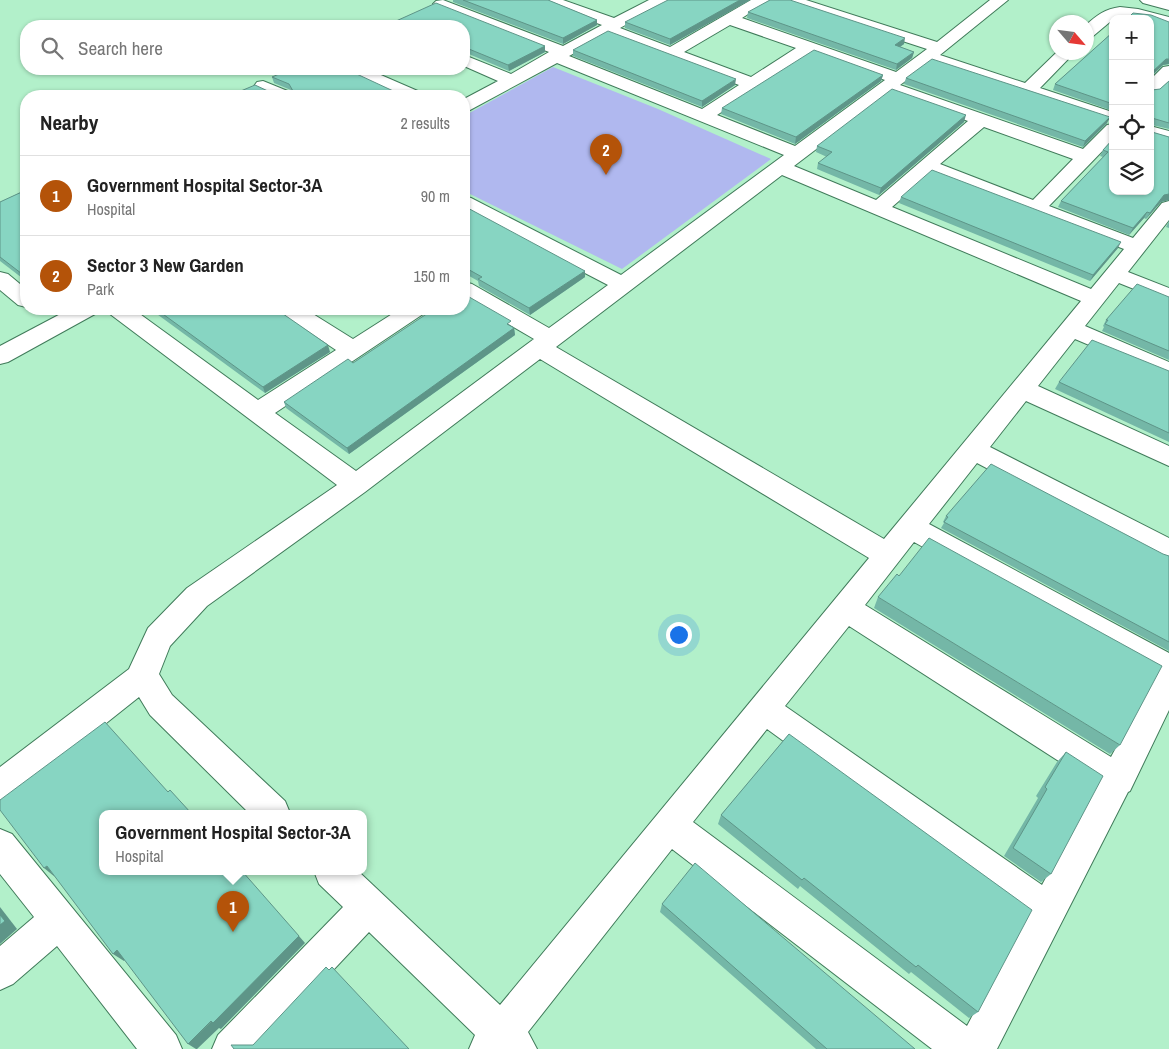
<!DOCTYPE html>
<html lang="en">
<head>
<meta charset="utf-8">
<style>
	body { margin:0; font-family:"Archivo Narrow",sans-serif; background:#f2f2f2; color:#222 }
	.controls { position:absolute; right:15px; top:15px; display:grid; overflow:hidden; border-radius:10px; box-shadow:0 1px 4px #0004 }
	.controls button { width:45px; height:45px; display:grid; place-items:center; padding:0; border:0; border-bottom:1px solid #e0e0e0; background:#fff; color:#222; font:25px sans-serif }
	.compass { position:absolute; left:1049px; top:15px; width:45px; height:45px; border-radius:50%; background:#fff; box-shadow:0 1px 4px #0004; rotate:118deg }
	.you { position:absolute; left:678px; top:634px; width:18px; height:18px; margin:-12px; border:4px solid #fff; border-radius:50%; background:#1a73e8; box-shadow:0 0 0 8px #1a73e833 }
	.badge { display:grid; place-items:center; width:32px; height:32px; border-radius:50%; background:#b45309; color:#fff; font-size:16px; font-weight:700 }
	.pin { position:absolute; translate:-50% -41px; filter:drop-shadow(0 1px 2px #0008) }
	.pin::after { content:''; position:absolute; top:26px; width:18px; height:15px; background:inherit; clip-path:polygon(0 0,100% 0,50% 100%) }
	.popup { position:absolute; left:99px; top:810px; width:268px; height:65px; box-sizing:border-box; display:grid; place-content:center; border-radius:10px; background:#fff; filter:drop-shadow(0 1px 4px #0005); font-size:16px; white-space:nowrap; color:#767676 }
	.popup b { font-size:19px; color:#222 }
	.popup::after { content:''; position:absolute; left:50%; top:100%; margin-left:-10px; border:10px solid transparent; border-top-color:#fff }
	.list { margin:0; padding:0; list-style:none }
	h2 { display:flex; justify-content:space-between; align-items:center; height:65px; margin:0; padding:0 20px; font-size:21px }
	h2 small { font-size:16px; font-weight:400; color:#767676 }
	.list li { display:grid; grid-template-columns:32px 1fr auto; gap:15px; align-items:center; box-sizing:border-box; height:80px; padding:0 20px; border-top:1px solid #e0e0e0 }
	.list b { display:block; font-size:19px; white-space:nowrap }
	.list p { margin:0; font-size:16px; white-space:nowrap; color:#767676 }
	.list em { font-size:16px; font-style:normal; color:#767676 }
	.icon { flex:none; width:28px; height:28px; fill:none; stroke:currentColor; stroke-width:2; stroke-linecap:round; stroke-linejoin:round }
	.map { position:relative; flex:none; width:1169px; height:1049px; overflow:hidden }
	.search { position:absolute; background:#fff; box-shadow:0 1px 4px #0004; left:20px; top:20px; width:450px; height:55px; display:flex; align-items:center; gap:12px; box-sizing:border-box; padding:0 18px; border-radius:20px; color:#767676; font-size:19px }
	.panel { position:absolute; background:#fff; box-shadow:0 1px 4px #0004; left:20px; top:90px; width:450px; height:225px; border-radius:20px }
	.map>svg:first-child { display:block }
	.green { fill:#b0b8ef }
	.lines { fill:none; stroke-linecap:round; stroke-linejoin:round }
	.minor-casing { stroke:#407b5a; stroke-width:2 }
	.tertiary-casing { stroke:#407b5a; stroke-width:2 }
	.minor { fill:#fff; fill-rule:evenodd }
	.tertiary { fill:#fff; fill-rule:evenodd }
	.wall { fill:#74b7a7 }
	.shaded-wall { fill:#5e9588 }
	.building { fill:#87d5c2; stroke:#5e9588 }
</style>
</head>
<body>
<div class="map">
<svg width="1169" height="1049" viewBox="0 0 1169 1049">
	<rect width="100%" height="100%" fill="#b2f0ca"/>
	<path class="green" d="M553,67L658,109L771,159L622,269L464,191V116Z"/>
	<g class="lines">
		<defs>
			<g id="minor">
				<path d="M443,0L563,46L602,25L544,3L541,0H563L614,18L649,0H668L665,3L620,28L670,47L751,0H770L742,18L896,72L927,49L786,3L783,0H806L937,42L990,0H1008L940,55L1025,83L1057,52H1075L1040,88L1109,111L1112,115L1109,119L1103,120L1097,119L930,63L900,85L1083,149L1107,125L1113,124V140L1049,206L1133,238L1162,203L1169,201V220L1128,272L1169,288V303L1119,283L1085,326L1169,362V379L1075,339L1038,386L1169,446V466L1026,401L990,447L1169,538V562L1159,559L977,463L929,524L1169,653V710L1130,791L1128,792L997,1049H932L672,849L528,1032L537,1049H469L475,1035L369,932L259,1049H212L218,1035L343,907L319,884L314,871H358L500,1005L869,558L540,359L365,492L207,606L170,646L159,674L172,695L285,801L290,813H249L150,715L139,697L12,798L0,803V767L129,669L148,628L187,588L337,485L110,314L107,309H133L258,400L336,350L282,314L279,309H305L353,339L400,309H426L423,314L275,413L356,471L534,339L464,298V282L472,284L549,328L608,285L464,210V196L471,198L621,275L784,155L557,63L470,110L464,111V99L498,81L464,66V55L511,74L549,52L436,7L433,4L436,1ZM730,25L796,48L751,77L684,52ZM608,35L739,85L702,109L569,56ZM810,53L885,80L795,146L717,115ZM890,93L968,121L876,200L794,166ZM984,127L1073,159L1033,200L940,164ZM930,174L1124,249L1091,289L892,207ZM782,175L1081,301L884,539L556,347ZM914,542L1155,676L1111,757L865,605ZM849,626L1096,785L1042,885L785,706ZM767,729L1025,917L967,1026L693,822Z"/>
				<path d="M1120,7L1138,9L1169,17V27L1150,21V19L1117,16L1092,37L1086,39V25C1097,15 1105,9 1120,7Z"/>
				<path d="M1169,66V81L1156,94L1150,95V80L1163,67Z"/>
				<path d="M346,69H367L420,92L423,96H400L348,73Z"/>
				<path d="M263,81L290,92L293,96C280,97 263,98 254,86L257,82Z"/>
				<path d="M1150,126L1169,131V143L1150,137Z"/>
				<path d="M0,272L8,274L26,289V307L18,305L0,290Z"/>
				<path d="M70,309H98L95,314L8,362L0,364V346Z"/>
				<path d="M0,829L12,834L176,1035L182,1049H137L57,946L13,984L0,990V946L34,917L0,874Z"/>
			</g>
			<path id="tertiary" d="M1140,0H1169V10L1143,3Z"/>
		</defs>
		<use href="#minor" class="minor-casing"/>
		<use href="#tertiary" class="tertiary-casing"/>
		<use href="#minor" class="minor"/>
		<use href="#tertiary" class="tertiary"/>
	</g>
	<g class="wall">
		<path d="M453,0H548L597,20V25L563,44L453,2Z"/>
		<path d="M750,0L670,45L625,28V22Z"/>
		<path d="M748,12L904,44L900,47L914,52L912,58L896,70L747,18Z"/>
		<path d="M1150,19L1169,22V64L1163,65L1152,76V90L1160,89L1169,81V129L1152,125V132L1169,137V200L1161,202L1146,219L1144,218L1129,235L1058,207L1061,201L1103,157L1100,156L1103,150L1113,139V191Z"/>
		<path d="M464,26L545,46V52L509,71L464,52Z"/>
		<path d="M1113,32V111L1053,90L1055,84Z"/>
		<path d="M573,50L735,85L702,107L573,56Z"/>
		<path d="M883,75L881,81L795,144L721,114L722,108Z"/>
		<path d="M272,77L404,96L270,92L291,91V90L274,83Z"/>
		<path d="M906,78L1107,123L1083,147L904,84Z"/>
		<path d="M964,122L879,195L817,169L818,163L827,157L816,152L817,146Z"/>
		<path d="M26,190V281L0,261V202Z"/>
		<path d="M901,197L1118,248L1090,281L899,203Z"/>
		<path d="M464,206L585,277L530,315L479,286L478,281L464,273Z"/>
		<path d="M1169,221V228L1166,227Z"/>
		<path d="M1169,297V360L1102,331L1104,327L1103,326L1106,320Z"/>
		<path d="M150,309H276L330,352L265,393Z"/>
		<path d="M511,326L514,328L515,335L349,454L286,408L284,402Z"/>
		<path d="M1169,371V442L1055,389L1059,382Z"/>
		<path d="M946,516L1169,556V651L941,528L944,523L943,522Z"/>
		<path d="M878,597L1120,745L1110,754L874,608Z"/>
		<path d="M789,734L978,1012L969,1018L911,972L909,974L800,886L798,889L718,824L721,815Z"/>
		<path d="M1066,752L1051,874L1041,882L1004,856L1038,798L1036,796L1057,762Z"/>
		<path d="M662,904L915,1049H816L660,912Z"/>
	</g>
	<g class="shaded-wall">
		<path d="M740,0H750L670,45V39Z"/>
		<path d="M597,20V25L563,44V38Z"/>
		<path d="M905,38L904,44L894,51L895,45Z"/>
		<path d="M545,46V52L509,71L508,65Z"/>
		<path d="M914,52L912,58L896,70L897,64Z"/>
		<path d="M1166,59H1169V64L1163,65L1150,77L1151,73Z"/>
		<path d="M883,75L881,81L795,144L796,137Z"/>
		<path d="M736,79L735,85L702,107V101Z"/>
		<path d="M966,115L964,122L879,195L881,188Z"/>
		<path d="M1110,117L1107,123L1083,147L1085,141Z"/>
		<path d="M1169,194V200L1161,202L1146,219L1150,213L1164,195Z"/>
		<path d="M1147,212L1144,218L1129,235L1133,228Z"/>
		<path d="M1121,242L1118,248L1090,281L1093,275Z"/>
		<path d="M585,271V277L530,315L529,308Z"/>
		<path d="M514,328L515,335L349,454L347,448Z"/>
		<path d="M328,345L330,352L265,393L263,387Z"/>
		<path d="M47,866L55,877L44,868Z"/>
		<path d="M0,907L17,929L0,944Z"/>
		<path d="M299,936L305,943L221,1029L219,1028L197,1049H196L188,1044Z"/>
		<path d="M117,950L127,958L124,961L113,954Z"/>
	</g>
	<g class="building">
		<path d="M463,0H548L597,20L563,38Z"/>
		<path d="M668,0H740L670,39L625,22Z"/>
		<path d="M770,0H790L905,38L895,45L914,52L897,64L748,12Z"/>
		<path d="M436,3L545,46L508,65L464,47V26H385Z"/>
		<path d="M1133,13L1151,15L1169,22V59H1166L1151,73L1152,90L1160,89L1169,81V123L1152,118V132L1169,137V194L1164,195L1150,213L1147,212L1133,228L1061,201L1108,152L1103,150L1113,139V191H1150V19H1127Z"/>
		<path d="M608,31L736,79L702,101L573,50Z"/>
		<path d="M1113,32V104L1055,84Z"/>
		<path d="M814,50L883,75L796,137L722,108Z"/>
		<path d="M932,59L1110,117L1085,141L906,78Z"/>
		<path d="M291,69H346L404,96H229L255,85L270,92L293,91L289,84L272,77Z"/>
		<path d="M892,89L966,115L881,188L818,163L832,152L817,146Z"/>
		<path d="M932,170L1121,242L1093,275L901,197Z"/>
		<path d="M26,190V277L0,257V202Z"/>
		<path d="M464,206L585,271L529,308L478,279L482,277L464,267Z"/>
		<path d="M1137,284L1169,297V351L1105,324L1108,320H1106Z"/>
		<path d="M464,294L511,321L507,324L514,328L347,448L284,402L348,359L353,363L434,309H464Z"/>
		<path d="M156,309H276L328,345L263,387Z"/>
		<path d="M1092,340L1169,371V433L1059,382Z"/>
		<path d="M991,464L1163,554L1169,556V642L944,522L948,517L946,516Z"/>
		<path d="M929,538L1162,666L1120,745L878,597L897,574L899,576Z"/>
		<path d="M105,722L168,792L170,790L191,813H103V871H242L299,936L213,1023L211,1021L188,1044L117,950L113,954L47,866L44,868L0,810V800Z"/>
		<path d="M789,734L1032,910L978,1012L918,965L916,967L804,878L802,880L721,815Z"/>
		<path d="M1066,752L1103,776L1051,874L1013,848L1047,789L1045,787Z"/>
		<path d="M695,863L915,1049H827L662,904Z"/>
		<path d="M0,915L5,921L0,925Z"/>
		<path d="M326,967L329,970L332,967L409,1049H234L231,1045H253Z"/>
	</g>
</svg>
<div class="controls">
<button>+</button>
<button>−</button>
<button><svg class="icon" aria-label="locate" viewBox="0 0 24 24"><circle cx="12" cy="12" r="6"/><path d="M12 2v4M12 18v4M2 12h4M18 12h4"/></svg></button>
<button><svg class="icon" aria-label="layers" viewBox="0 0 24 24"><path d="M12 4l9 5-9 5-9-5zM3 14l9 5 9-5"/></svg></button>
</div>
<svg class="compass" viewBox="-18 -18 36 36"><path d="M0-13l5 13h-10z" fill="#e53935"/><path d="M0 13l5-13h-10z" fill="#767676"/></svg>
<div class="you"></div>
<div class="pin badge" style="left:233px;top:932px">1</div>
<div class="popup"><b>Government Hospital Sector-3A</b>Hospital</div>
<div class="pin badge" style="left:606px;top:175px">2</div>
<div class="search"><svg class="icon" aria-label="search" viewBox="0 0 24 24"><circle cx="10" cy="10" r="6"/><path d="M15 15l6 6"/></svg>Search here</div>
<section class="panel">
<h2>Nearby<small>2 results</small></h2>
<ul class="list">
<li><span class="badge">1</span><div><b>Government Hospital Sector-3A</b><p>Hospital</p></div><em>90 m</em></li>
<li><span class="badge">2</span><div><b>Sector 3 New Garden</b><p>Park</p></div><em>150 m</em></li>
</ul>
</section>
</div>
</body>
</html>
